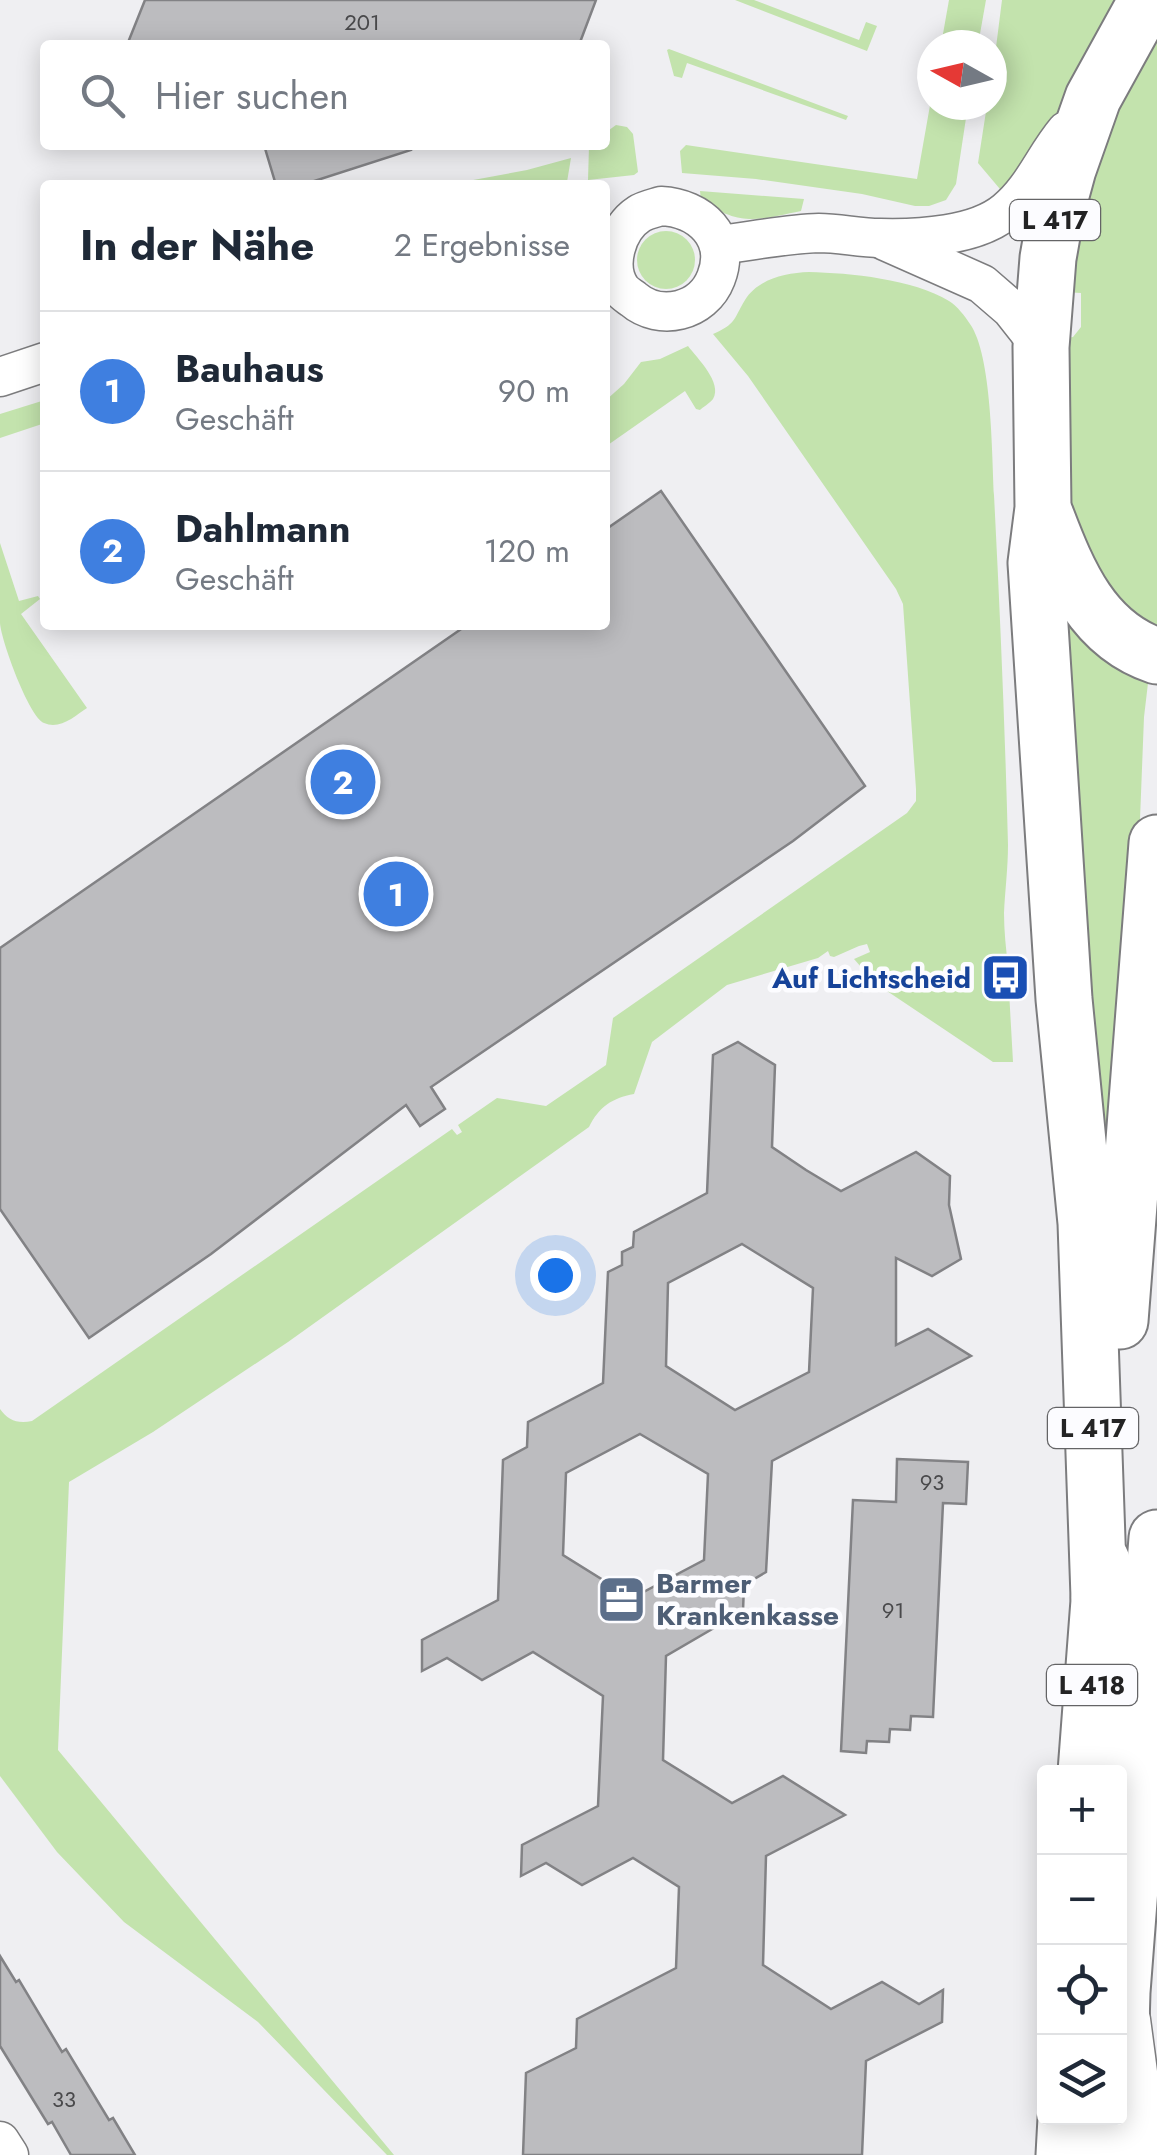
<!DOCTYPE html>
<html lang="de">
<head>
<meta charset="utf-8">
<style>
	body { margin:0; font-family:Jost,sans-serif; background:#f6f6f7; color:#1f2937 }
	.controls { position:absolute; right:30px; bottom:30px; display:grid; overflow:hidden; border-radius:10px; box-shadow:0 5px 25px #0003 }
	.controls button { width:90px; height:90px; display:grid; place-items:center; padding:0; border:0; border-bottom:2px solid #e0e1e3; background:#fff; color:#1f2937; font:50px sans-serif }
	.compass { position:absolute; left:917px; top:30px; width:90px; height:90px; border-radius:50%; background:#fff; box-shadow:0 5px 25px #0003; rotate:278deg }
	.you { position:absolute; left:555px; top:1275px; width:35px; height:35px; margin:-25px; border:8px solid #fff; border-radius:50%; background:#1a73e8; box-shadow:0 0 0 15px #1a73e833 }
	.badge { display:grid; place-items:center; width:65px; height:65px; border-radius:50%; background:#111827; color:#fff; font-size:32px; font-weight:700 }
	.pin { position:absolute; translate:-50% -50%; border:5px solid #fff; box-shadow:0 2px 10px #0006 }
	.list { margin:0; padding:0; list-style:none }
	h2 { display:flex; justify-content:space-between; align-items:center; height:130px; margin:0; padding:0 40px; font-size:42px }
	h2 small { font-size:32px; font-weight:400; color:#747a83 }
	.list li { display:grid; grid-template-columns:65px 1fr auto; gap:30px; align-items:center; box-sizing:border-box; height:160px; padding:0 40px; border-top:2px solid #e0e1e3 }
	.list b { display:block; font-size:38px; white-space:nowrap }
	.list p { margin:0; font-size:32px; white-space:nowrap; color:#747a83 }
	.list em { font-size:32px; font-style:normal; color:#747a83 }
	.icon { flex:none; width:55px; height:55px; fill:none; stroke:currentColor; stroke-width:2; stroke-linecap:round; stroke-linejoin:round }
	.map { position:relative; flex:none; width:1157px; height:2155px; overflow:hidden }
	.search { position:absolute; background:#fff; box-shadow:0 5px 25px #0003; left:40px; top:40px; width:570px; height:110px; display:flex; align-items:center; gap:25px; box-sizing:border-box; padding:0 35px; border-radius:10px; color:#747a83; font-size:38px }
	.panel { position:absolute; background:#fff; box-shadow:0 5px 25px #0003; left:40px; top:180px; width:570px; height:450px; border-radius:10px }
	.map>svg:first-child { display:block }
	.green { fill:#c3e3ad }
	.building { fill:#bcbcbf; stroke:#828285; stroke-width:2.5; fill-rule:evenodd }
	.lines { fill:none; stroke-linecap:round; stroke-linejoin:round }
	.minor-casing { stroke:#7c7c7e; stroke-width:41 }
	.major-casing { stroke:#7c7c7e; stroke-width:51 }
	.highway-casing { stroke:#7c7c7e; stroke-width:59 }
	.minor { stroke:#fff; stroke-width:38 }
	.major { stroke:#fff; stroke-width:48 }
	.highway { stroke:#fff; stroke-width:55 }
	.labels { text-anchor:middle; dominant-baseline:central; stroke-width:9; stroke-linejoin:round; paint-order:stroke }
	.number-label { font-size:22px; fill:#49494b }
	.shield { fill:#fcfcff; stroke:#646466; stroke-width:2.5 }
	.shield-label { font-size:25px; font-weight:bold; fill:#232324 }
	.transit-label { font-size:28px; font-weight:bold; fill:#164399; stroke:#fcfcff; text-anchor:end }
	.service-label { font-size:28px; font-weight:bold; fill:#4e5e75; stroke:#fcfcff; text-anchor:start }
</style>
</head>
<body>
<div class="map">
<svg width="1157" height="2155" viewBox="0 0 1157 2155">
	<rect width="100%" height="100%" fill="#efeff2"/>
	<g class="green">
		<path d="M735,0H754L859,40L866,22L877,26L867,51Z"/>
		<path d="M949,0H986L978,45H941Z"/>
		<path d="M1002,0H1123L1033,158L1005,195L978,163L987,105H992V81L995,75L993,71Z"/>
		<path d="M1157,19V628L1156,633L1107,592L1070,517L1067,338L1073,337L1081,327V293L1064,292L1084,176Z"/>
		<path d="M669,49L848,116L846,120L687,63L682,78L674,76L667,50Z"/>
		<path d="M932,94V105H968L956,184L946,200L929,206H915L862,194L756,179L682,173L680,151L686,145L917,179Z"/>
		<path d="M616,125L627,127L633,134L638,172L634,175L588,180L589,146L605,145V133Z"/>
		<path d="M571,158L567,182L534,185H446L527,170Z"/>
		<path d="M700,191L804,199L801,211C757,220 741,227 701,200Z"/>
		<circle cx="666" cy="260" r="29"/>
		<path d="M809,272C850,273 913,279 949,301C957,306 965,316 970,324C992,355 992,454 994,495C1000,612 1005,728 1008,845C1008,868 1005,891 1004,913C1004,931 1006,949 1008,966L1000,968L1002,991H1009L1013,1062H993L875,983L854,959L870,952L867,944L859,946L834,957L830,956L828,951L818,958L727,985L652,1042L634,1094C612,1098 599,1107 589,1127L288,1342L153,1432L69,1482L58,1750L394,2155H387L258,2022L124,1922L57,1852L0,1776V1409C8,1420 17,1424 32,1421L452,1129L457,1135L462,1132L458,1125L497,1098L546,1106L606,1065L613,1018L907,813L916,801V789L903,604L896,589L748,376L713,334C736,324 733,320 745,300C758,279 785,273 809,272Z"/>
		<path d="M688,346C697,358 723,383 713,399C711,402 702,408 700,410L696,409L685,391L605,447V401L624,384L641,362L660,359Z"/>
		<path d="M45,400V423L0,438V414Z"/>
		<path d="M0,543L19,601L38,596L40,599L21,614L87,708C75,716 60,730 44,723C29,717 1,640 0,623C0,597 0,569 0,543Z"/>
		<path d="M1064,616L1094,650L1108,662L1148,683L1144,717L1139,845L1105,1286Z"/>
	</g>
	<g class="building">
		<path d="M145,0H596L579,45H127Z"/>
		<path d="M264,145H410L411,150L302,185H276Z"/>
		<path d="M661,491L865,786L793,841L431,1087L445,1109L420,1126L406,1105L211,1254L89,1338L0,1209V948L467,625H605V530Z"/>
		<path d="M738,1042L775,1065L772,1147L806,1170L841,1191L916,1152L950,1176L949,1205L961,1259L932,1276L896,1258V1345L928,1329L971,1356L772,1461L766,1572L744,1585L743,1611L666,1656L663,1760L732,1803L783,1776L845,1815L766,1856L763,1965L831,2009L882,1982L919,2004L943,1990L942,2022L866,2061L862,2155H523L526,2073L576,2048L577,2019L676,1968L679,1887L633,1858L582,1885L546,1863L521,1876L522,1845L598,1806L603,1696L533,1652L482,1680L447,1658L422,1671V1640L498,1600L503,1460L527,1447L528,1422L603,1383L608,1272L622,1265V1252L633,1247L634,1232L707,1193L713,1055ZM742,1244L813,1288L809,1372L735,1410L666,1366L668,1283ZM640,1434L708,1474L704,1560L632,1598L563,1555L566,1473Z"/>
		<path d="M897,1459L968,1462L966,1504L943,1503L933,1717L911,1716L910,1730L890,1729L889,1742L867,1741L866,1753L841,1751L853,1500L896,1502Z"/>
		<path d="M0,1956L16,1982L19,1980L62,2052L66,2049L109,2120L113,2118L135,2155H71L52,2122L48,2124L0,2046Z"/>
	</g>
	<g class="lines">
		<defs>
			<g id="minor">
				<path d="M661,206C700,208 732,237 716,278C703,312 660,322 633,299C629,296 624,293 621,289C605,266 617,228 639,214C645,210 655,208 661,206Z"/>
				<path d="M885,241L982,284L1011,309L1041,347"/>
				<path d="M719,245C752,241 785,234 819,233C839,233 860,238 880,238C919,239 976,236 1006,211C1033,189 1044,157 1066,131"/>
				<path d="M0,377L45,362"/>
				<path d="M0,2141L9,2155"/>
			</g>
			<path id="major" d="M1126,2020L1144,2155"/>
			<g id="highway">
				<path d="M1046,516C1068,574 1093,635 1157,656"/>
				<path d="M1120,1321L1157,843"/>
				<path d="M1099,1597L1086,1223L1064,999L1036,563L1043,508L1041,347L1048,258L1056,213L1068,169L1093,98L1147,0"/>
				<path d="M1086,1772L1102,1561"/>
				<path d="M1120,2060L1122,1992L1157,1538"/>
				<path d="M1064,2155L1066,2118"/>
				<path d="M1116,2155L1117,2118"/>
			</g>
		</defs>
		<use href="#minor" class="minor-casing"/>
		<use href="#major" class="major-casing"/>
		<use href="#highway" class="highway-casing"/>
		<use href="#minor" class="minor"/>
		<use href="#major" class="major"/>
		<use href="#highway" class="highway"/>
	</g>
	<defs>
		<symbol id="bus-square" viewBox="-11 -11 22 22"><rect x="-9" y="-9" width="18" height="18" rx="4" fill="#1a4fb4" stroke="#fcfcff"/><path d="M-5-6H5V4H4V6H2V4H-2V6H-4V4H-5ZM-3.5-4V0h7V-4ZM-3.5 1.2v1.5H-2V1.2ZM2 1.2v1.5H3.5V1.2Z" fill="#fff"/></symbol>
		<symbol id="office-square" viewBox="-11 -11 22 22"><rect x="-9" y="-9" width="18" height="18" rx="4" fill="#5c6f8a" stroke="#fcfcff"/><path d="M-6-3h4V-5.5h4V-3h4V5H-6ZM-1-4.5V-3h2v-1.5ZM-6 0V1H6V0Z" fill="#fff"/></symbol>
	</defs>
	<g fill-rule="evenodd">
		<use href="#bus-square" x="978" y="950" width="55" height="55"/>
		<use href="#office-square" x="594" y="1572" width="55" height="55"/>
	</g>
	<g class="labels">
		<g class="number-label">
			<text x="362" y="22">201</text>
			<text x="932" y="1482">93</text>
			<text x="893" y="1610">91</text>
			<text x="64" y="2099">33</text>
		</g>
		<g class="shield">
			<rect x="1010" y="200" width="90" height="40" rx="8"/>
			<rect x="1048" y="1408" width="90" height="40" rx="8"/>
			<rect x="1047" y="1665" width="90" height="40" rx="8"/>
		</g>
		<g class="shield-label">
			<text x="1055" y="220">L 417</text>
			<text x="1093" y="1428">L 417</text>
			<text x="1092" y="1685">L 418</text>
		</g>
		<g class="transit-label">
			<text x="971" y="978">Auf Lichtscheid</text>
		</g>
		<g class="service-label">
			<text x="656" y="1583">Barmer<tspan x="656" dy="32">Krankenkasse</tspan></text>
		</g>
	</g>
</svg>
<div class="controls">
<button>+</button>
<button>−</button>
<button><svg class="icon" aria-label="locate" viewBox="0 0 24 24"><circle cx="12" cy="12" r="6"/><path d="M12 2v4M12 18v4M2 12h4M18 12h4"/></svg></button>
<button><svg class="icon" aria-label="layers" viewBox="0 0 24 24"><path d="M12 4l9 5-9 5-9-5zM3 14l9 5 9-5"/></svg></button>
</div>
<svg class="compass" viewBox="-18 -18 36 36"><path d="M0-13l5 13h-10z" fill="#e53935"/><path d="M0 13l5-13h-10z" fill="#747a83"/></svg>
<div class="you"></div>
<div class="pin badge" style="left:396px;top:894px;background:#3f7fe0">1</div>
<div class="pin badge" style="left:343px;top:782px;background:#3f7fe0">2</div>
<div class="search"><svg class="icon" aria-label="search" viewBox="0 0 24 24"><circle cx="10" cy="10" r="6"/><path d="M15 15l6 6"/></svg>Hier suchen</div>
<section class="panel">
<h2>In der Nähe<small>2 Ergebnisse</small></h2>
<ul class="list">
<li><span class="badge" style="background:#3f7fe0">1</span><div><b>Bauhaus</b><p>Geschäft</p></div><em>90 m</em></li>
<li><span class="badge" style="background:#3f7fe0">2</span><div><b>Dahlmann</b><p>Geschäft</p></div><em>120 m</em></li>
</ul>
</section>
</div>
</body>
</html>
